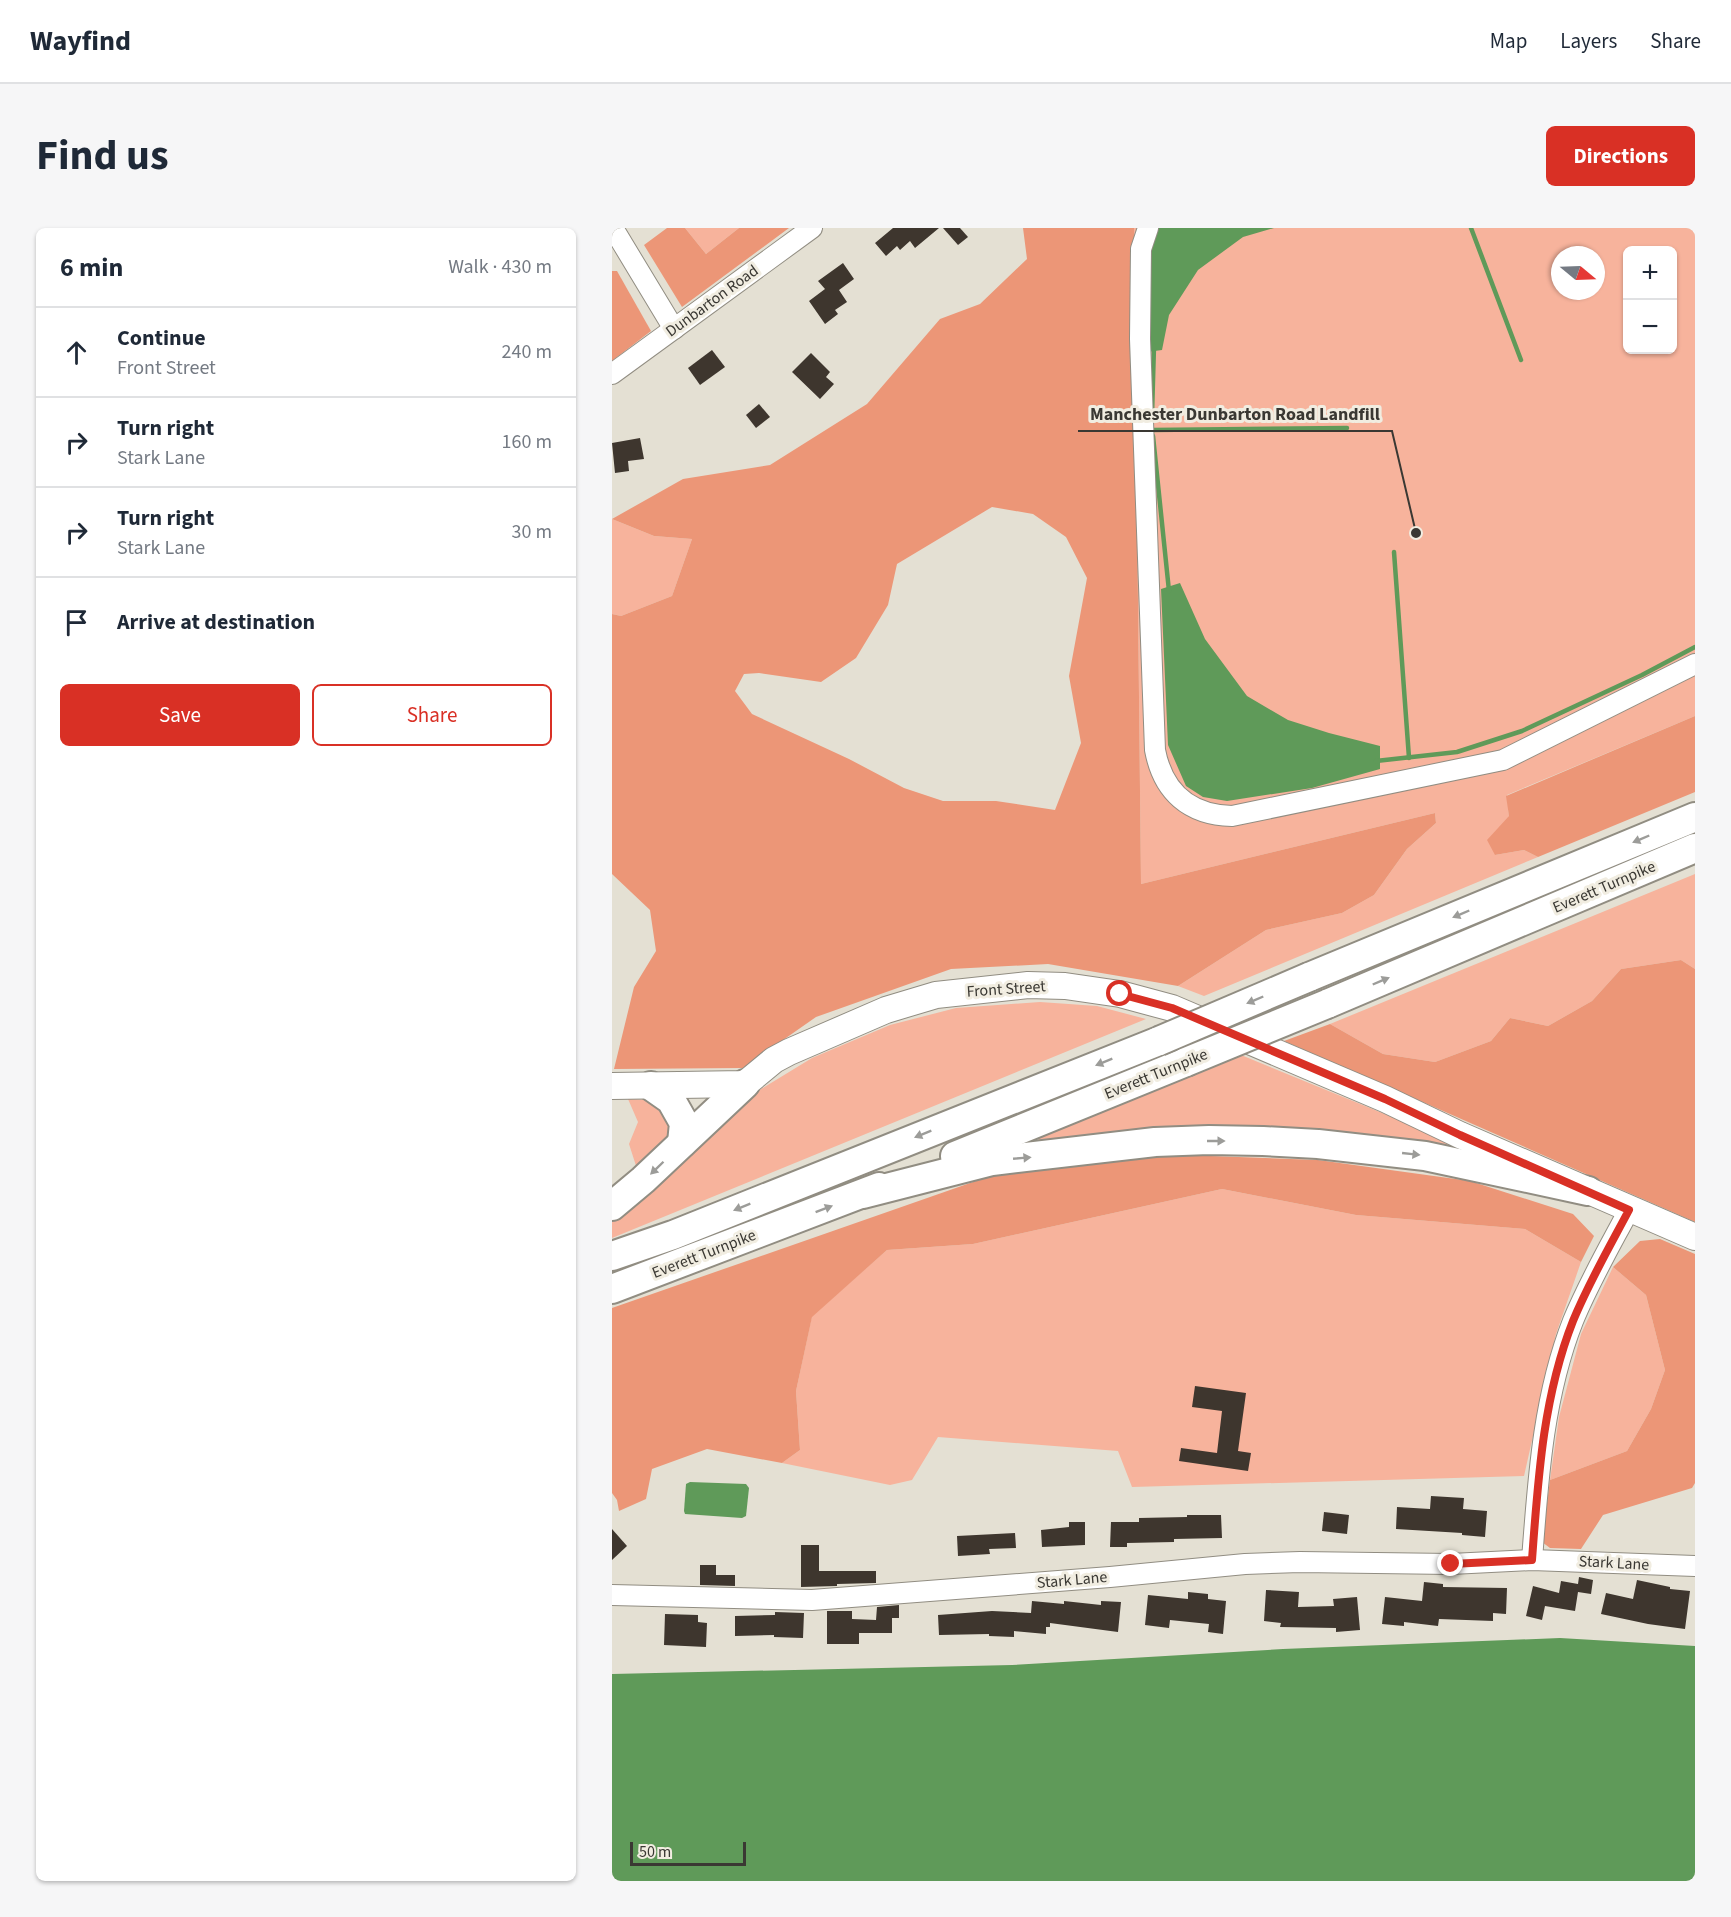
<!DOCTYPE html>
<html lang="en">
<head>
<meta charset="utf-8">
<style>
	body { margin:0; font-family:"Source Sans 3",sans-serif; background:#f6f6f7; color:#1f2937 }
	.controls { position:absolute; right:18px; top:18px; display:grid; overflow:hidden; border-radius:9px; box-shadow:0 2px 4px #0004 }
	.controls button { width:54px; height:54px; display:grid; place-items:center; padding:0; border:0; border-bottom:2px solid #e0e1e3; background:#fff; color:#1f2937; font:30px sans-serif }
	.compass { position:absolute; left:939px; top:18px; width:54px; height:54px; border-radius:50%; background:#fff; box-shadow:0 2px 4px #0004; rotate:109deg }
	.scale { position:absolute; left:18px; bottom:15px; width:116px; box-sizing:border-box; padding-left:6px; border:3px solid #3a3833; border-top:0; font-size:16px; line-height:21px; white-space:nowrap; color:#3a3833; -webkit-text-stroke:4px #f1ede1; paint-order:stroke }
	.stop { position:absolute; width:18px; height:18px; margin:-14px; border:4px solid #d93025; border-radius:50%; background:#fff }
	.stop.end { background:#d93025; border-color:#fff; box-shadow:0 2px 6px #0008 }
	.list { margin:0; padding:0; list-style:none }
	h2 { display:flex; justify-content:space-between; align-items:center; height:78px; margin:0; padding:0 24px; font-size:26px }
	h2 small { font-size:20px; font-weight:400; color:#747a83 }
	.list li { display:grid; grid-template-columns:39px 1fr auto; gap:18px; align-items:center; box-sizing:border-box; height:90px; padding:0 24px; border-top:2px solid #e0e1e3 }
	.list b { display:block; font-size:22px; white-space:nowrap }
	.list p { margin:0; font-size:20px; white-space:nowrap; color:#747a83 }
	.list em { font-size:20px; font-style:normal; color:#747a83 }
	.actions { display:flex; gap:12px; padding:18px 24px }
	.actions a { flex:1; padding:14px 0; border:2px solid #d93025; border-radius:9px; text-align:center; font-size:21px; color:#d93025 }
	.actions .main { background:#d93025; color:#fff }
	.icon { flex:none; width:33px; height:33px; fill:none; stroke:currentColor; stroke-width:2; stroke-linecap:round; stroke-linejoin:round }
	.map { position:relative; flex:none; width:1083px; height:1653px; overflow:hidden; border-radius:9px }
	header { display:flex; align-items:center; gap:36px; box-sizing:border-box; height:84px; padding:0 30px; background:#fff; border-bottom:2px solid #e0e1e3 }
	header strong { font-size:28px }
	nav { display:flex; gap:33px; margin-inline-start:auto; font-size:21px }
	.intro { display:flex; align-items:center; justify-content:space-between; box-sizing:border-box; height:144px; padding:0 36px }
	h1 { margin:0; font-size:42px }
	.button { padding:15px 27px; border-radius:9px; background:#d93025; color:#fff; font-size:21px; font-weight:700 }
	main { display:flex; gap:36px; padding:0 36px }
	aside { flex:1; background:#fff; border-radius:9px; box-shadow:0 2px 4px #0004 }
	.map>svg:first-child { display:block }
	.green { fill:#f7b39c; fill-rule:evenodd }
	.forest { fill:#ec9677; fill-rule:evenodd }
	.water { fill:#5f9a59 }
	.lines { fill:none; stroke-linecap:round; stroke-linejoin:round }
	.stream { stroke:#5f9a59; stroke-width:4.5 }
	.building { fill:#3e362e }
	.minor-casing { stroke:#918d82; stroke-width:22 }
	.major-casing { stroke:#918d82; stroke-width:28 }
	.highway-casing { stroke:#918d82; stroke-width:32 }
	.minor { stroke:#fff; stroke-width:20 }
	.major { stroke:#fff; stroke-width:26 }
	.highway { stroke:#fff; stroke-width:28 }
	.highway-bridge-casing { stroke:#918d82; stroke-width:32; stroke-linecap:butt }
	.highway-bridge { stroke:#fff; stroke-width:28 }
	.oneway { fill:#9c9c99 }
	.route { stroke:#d93025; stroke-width:8 }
	.labels { text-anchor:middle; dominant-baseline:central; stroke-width:6; stroke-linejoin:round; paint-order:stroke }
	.street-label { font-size:16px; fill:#3a3833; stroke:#f1ede1 }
	.leader { fill:none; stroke:#3a3833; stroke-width:2 }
	.callout-dot { fill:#3a3833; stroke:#f1ede1; stroke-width:2 }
	.callout-label { font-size:18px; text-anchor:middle; font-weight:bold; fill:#3a3833; stroke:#f1ede1; stroke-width:6; stroke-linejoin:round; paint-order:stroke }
</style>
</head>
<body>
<header>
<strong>Wayfind</strong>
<nav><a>Map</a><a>Layers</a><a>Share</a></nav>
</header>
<div class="intro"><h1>Find us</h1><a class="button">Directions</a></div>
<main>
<aside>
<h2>6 min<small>Walk · 430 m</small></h2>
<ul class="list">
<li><svg class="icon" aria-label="ahead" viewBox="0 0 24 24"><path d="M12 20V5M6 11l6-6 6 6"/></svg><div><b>Continue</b><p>Front Street</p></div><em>240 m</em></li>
<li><svg class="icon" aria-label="right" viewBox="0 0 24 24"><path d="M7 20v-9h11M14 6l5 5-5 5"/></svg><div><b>Turn right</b><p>Stark Lane</p></div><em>160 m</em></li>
<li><svg class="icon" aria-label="right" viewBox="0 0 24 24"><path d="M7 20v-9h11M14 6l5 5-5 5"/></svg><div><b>Turn right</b><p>Stark Lane</p></div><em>30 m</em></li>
<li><svg class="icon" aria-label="arrive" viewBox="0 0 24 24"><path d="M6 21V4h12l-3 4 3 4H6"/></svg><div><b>Arrive at destination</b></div></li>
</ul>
<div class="actions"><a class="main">Save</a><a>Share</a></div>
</aside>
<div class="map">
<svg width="1083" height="1653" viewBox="0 0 1083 1653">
	<rect width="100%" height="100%" fill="#e4e0d3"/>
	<g class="green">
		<path d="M73,0H127L94,26Z"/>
		<path d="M522,0H1083V488L895,567L897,588L883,627L912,622L926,629L592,768L566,758L654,702L730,685L762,667L795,621L824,595L823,585L529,656ZM1016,22H1060V122H1016ZM948,27H984V63H948Z"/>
		<path d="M0,291L42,308L80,311L60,368L9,388L0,386Z"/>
		<path d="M1083,646V741L1069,732L1009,741L980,773L936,798L898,790L879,813L823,834L771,826L718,796Z"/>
		<path d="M428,774L485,778L534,791L0,1010V993L21,978L141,866L200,830L278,797L344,780Z"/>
		<path d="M629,827L885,932L428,918L426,909Z"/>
		<path d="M16,871L43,872L62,901L58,918L26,944L17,916L26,894Z"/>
		<path d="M610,961L744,987L913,1001L969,1034L944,1106L912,1248L520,1259L506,1223L326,1209L300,1252L278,1257L170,1235L188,1222L184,1163L200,1088L275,1022L361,1016Z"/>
		<path d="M1001,1039L1034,1067L1053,1142L1039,1181L1015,1223L938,1252L947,1189L969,1106Z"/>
	</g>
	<g class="forest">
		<path d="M55,0H73L94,26L127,0H177L70,79L32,17Z"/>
		<path d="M411,0H522L529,656L823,585L824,595L795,621L762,667L730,685L654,702L566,758L436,736L339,741L204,789L131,840L2,841L22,759L44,723L38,682L0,646V386L9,388L60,368L80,311L42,308L0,291L71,251L158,237L255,176L328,91L368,76L415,31ZM380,279L421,286L454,309L475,350L457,448L469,515L443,582L384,573H331L292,560L237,531L140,486L123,463L132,446L147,445L209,454L244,430L276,377L285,336Z"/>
		<path d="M0,43H5L39,103L0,133Z"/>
		<path d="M1083,488V564L926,629L912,622L883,627L875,612L897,588L894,568Z"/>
		<path d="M1069,732L1083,741V994L672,813L718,796L771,826L823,834L879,813L898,790L936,798L980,773L1009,741Z"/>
		<path d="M545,926L706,932L858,953L961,986L982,1008L969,1034L913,1001L744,987L610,961L361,1016L275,1022L200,1089L184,1163L188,1222L170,1235L95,1221L40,1241L34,1271L7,1283L5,1272L0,1265V1080L381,947Z"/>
		<path d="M1048,1011L1083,1026V1255L1080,1260L991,1287L969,1321L938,1320L930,1314L938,1252L1015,1223L1039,1181L1053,1142L1034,1067L1001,1039L1028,1013Z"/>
	</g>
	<g class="water">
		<path d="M545,0H662L631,9L586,42L557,87L550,122L535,124L533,40Z"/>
		<path d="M568,355L593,411L635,468L676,492L717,505L768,518V541L700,560L615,573L591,569L574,558L556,517L549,361Z"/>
		<path d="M78,1254L134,1256L137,1260L134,1288L130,1290L73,1286L72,1283L74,1256Z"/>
		<path d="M948,1410L1083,1418V1653H0V1446L400,1437L671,1421Z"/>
	</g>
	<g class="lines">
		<g class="stream">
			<path d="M859,0L909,132"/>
			<path d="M540,187L542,118"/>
			<path d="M540,202L735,200"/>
			<path d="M541,208L557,363"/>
			<path d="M782,324L797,530"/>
			<path d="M764,533L845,524L910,503L1030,447L1083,419"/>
		</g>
	</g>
	<g class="building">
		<path d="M281,0H327L303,20L298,13L288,22L285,18L274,28L263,15Z"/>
		<path d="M331,0H348L356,9L346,17Z"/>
		<path d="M231,35L242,51L227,62L235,74L223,82L226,86L213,96L197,73L213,61L206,53Z"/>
		<path d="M100,122L113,139L88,157L76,140Z"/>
		<path d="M199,125L218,144L214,149L222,156L208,171L180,144Z"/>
		<path d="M147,176L158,189L144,200L134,187Z"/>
		<path d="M28,210L32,231L16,233L17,243L3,245L0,215Z"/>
		<path d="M583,1158L634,1165L626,1223L639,1225L636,1243L567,1233L569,1220L605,1225L610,1183L580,1179Z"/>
		<path d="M819,1268L852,1270L851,1281L875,1283L873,1309L850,1307V1305L784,1301L785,1279L818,1281Z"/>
		<path d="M712,1284L737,1287L735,1306L710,1303Z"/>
		<path d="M575,1287H609L610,1310L562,1311V1314L515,1315V1319H498L499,1294H527V1290L575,1289Z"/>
		<path d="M457,1294H473V1317L430,1319L429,1302L457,1299Z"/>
		<path d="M0,1301L15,1318L0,1332Z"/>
		<path d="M403,1305L404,1320L377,1321L378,1326L346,1328L345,1308Z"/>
		<path d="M189,1317H207V1343H264V1355L225,1356V1358L189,1359Z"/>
		<path d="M88,1337H104V1347H123V1358L88,1357Z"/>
		<path d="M967,1349L981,1352L979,1366L966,1364L963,1383L933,1378L930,1392L914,1388L921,1358L947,1365L949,1353L966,1356Z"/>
		<path d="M1025,1352L1058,1359V1361L1078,1363L1073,1401L1036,1396L989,1386L994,1365L1021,1371Z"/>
		<path d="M812,1354L831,1356V1359L895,1360L894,1386L881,1385V1393L827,1391L826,1398L792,1394V1398L770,1396L773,1369L810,1373Z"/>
		<path d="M654,1362L687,1364L686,1379L722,1378L721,1371L745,1369L748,1402L724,1404V1400L668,1399L669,1395L652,1393Z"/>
		<path d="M576,1364L596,1366V1371L614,1373L611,1406L596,1404L597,1396L558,1392L557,1400L533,1397L536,1367L576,1371Z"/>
		<path d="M420,1373L452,1376V1373L489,1377V1373L509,1374L506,1404L438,1395V1399H434V1406L402,1403V1409L377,1408V1406L327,1407L326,1387L380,1383L419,1385Z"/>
		<path d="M287,1377V1390H280V1405H247V1416H215V1383H240V1391L264,1392L265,1379Z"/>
		<path d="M163,1384L192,1385L191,1410L162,1409V1407L123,1408V1388L163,1387Z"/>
		<path d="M53,1386L86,1387V1394L95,1395L94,1419L52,1417Z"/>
	</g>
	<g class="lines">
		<defs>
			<g id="minor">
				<path d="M1,0L62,101"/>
				<path d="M536,0L529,21L528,111L543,522C551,564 577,587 620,588L891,532L1083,436"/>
				<path d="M0,146L200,0"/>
				<path d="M920,1332C926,1252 931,1169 961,1093C977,1054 998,1018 1017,982"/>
				<path d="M0,1367L200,1372L498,1349L633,1336L688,1334L839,1336L920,1332L1083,1338"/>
			</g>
			<path id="major" d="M0,858L133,856L162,832L177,824L274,782L324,767L416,757L453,758L508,766L560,780L773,871L848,907L1083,1009"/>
			<g id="highway">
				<path d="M697,749L1083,589"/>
				<path d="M715,776L1083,620"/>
				<path d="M39,858L59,872L72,895L70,915"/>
				<path d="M343,928L574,834"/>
				<path d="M251,966L380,933L543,914L597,912L651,913L706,916L813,928L976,963"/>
				<path d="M0,978L31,952L133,856"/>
				<path d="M0,1028L61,1007L547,813"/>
				<path d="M0,1061L267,959"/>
			</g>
		</defs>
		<use href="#minor" class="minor-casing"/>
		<use href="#major" class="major-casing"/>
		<use href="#highway" class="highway-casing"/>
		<use href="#minor" class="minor"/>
		<use href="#major" class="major"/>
		<use href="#highway" class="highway"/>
		<defs>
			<g id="highway-bridge">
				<path d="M547,813L697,749"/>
				<path d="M574,834L715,776"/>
			</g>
		</defs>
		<use href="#highway-bridge" class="highway-bridge-casing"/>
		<use href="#highway-bridge" class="highway-bridge"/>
	</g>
	<defs><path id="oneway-solid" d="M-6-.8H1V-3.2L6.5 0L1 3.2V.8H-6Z" transform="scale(1.5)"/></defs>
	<g class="oneway">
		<use href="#oneway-solid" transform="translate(1029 611) rotate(157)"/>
		<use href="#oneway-solid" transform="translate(849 686) rotate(157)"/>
		<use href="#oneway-solid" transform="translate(769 753) rotate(-23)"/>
		<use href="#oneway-solid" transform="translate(643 772) rotate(157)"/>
		<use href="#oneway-solid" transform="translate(492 834) rotate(158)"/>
		<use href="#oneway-solid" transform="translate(311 906) rotate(158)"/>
		<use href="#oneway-solid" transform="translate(604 913)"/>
		<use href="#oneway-solid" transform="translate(799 926) rotate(6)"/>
		<use href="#oneway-solid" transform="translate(410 930) rotate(-5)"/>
		<use href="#oneway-solid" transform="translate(45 940) rotate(136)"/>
		<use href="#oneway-solid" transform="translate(130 979) rotate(158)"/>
		<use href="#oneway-solid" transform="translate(212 981) rotate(-21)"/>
	</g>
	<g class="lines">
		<path class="route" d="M508,766L560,780L773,871L848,907L1017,982C998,1018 977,1054 961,1093C931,1169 926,1251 920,1332L839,1336"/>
	</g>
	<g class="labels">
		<g class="street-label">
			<text transform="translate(100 73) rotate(-36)">Dunbarton Road</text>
			<text transform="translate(992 659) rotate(-23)">Everett Turnpike</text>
			<text transform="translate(394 761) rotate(-4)">Front Street</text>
			<text transform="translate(544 846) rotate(-22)">Everett Turnpike</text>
			<text transform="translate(92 1026) rotate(-21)">Everett Turnpike</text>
			<text transform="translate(1002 1335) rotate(3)">Stark Lane</text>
			<text transform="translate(460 1352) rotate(-5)">Stark Lane</text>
		</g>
	</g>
	<path class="leader" d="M804 305L780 203H466"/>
	<circle class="callout-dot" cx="804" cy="305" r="6"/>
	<g class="callout-label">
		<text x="623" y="192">Manchester Dunbarton Road Landfill</text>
	</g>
</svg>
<div class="controls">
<button>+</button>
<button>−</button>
</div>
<svg class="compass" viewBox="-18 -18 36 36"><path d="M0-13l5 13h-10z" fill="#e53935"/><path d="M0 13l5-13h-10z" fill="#747a83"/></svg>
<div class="scale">50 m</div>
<div class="stop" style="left:508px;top:766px"></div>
<div class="stop end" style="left:839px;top:1336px"></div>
</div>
</main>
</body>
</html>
